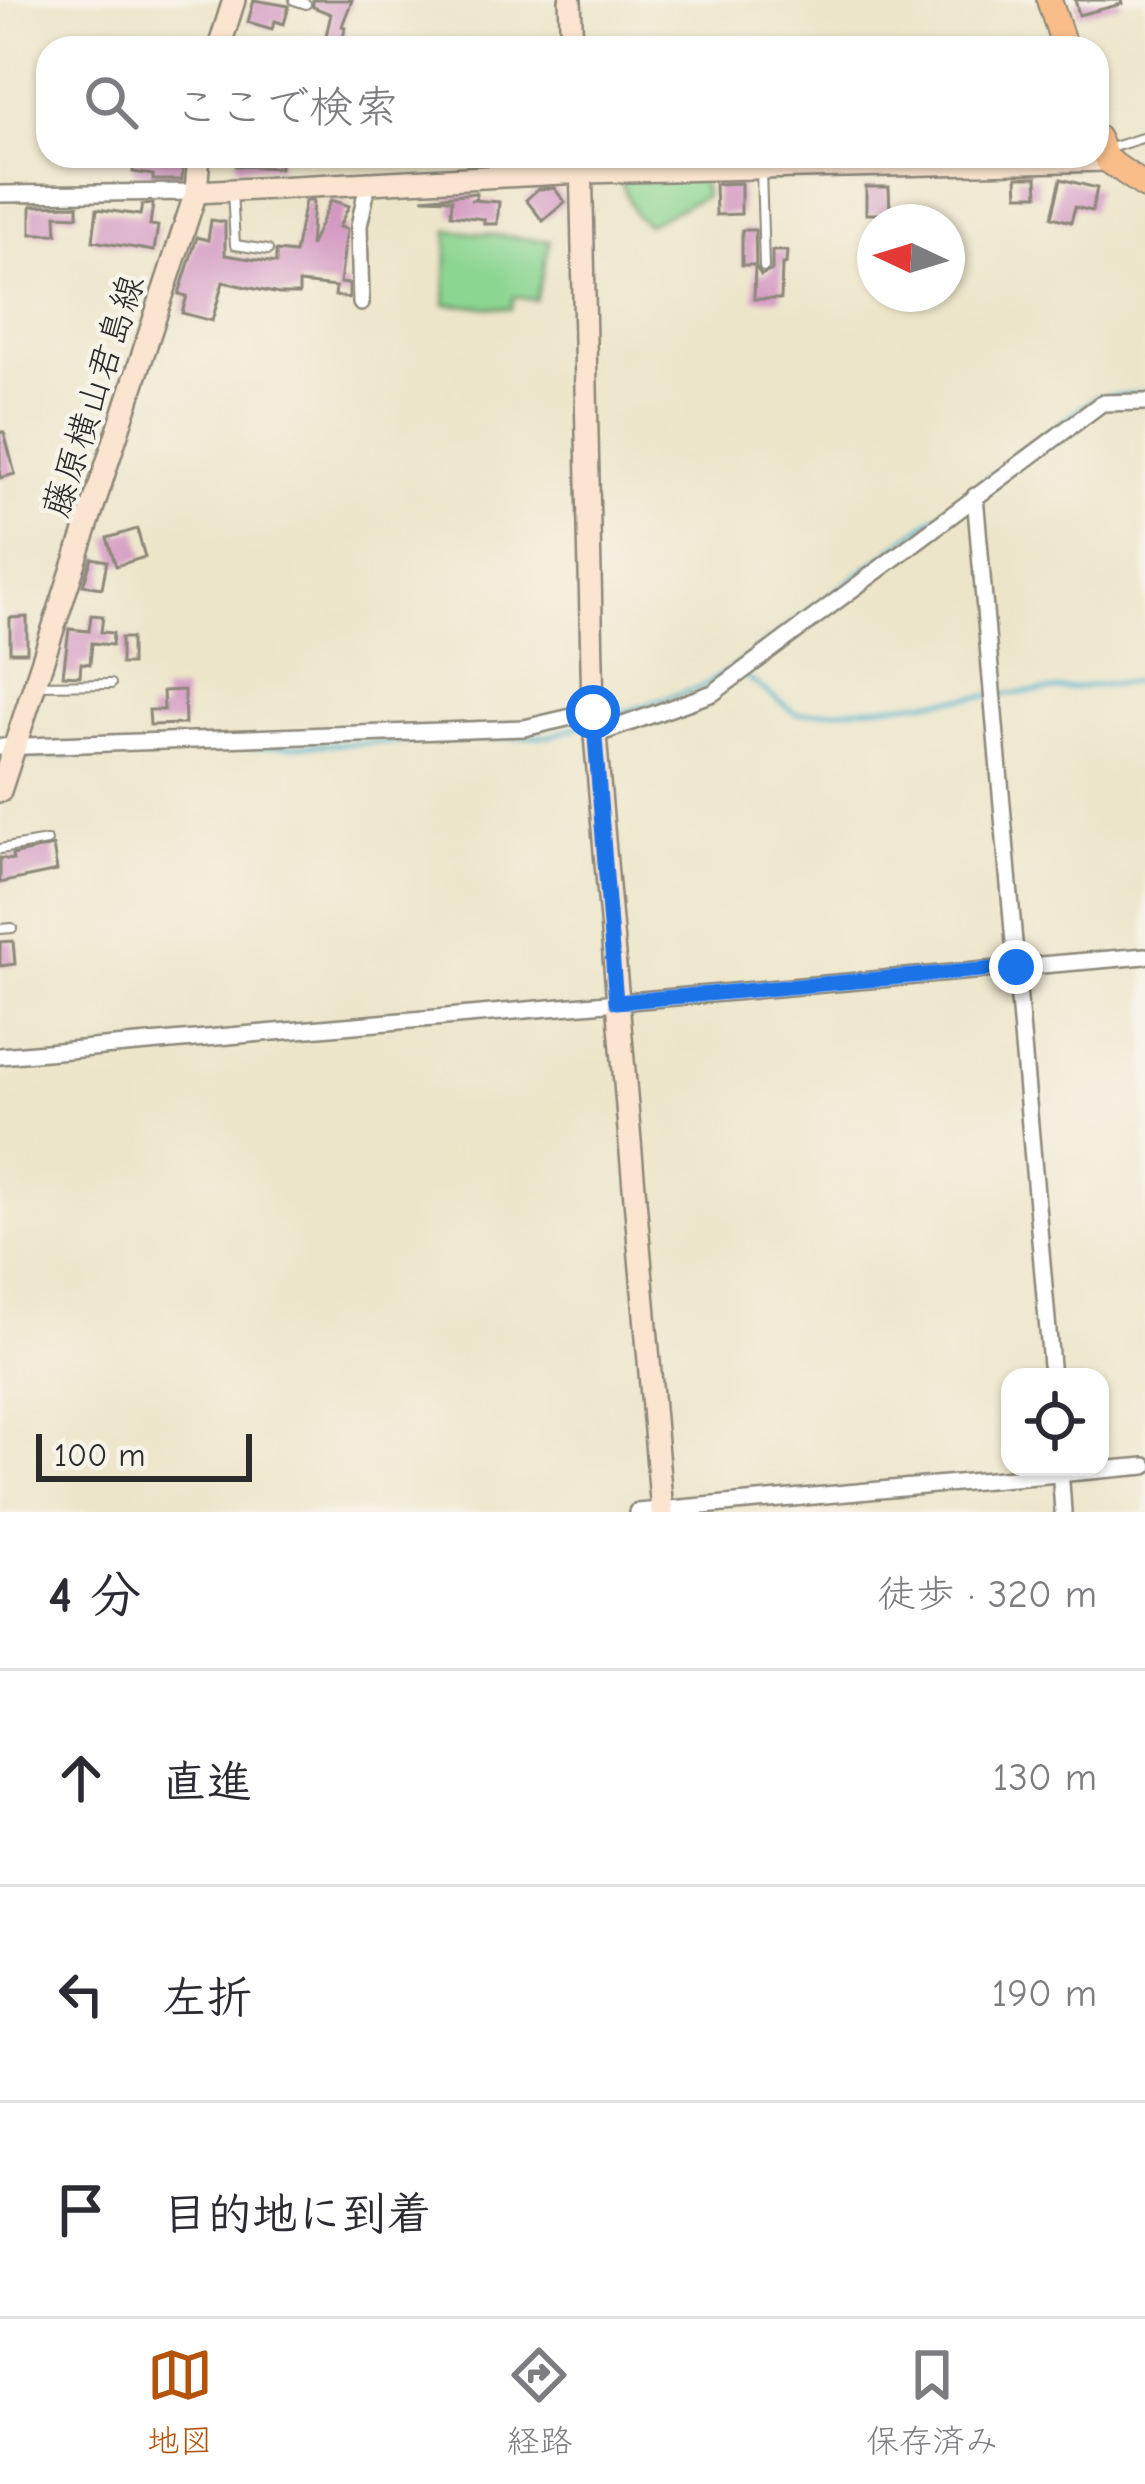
<!DOCTYPE html>
<html lang="ja">
<head>
<meta charset="utf-8">
<style>
	body { margin:0; font-family:"Comic Neue","Klee One",sans-serif; background:#f2f2f3; color:#2b2b33 }
	.controls { position:absolute; right:36px; bottom:36px; display:grid; overflow:hidden; border-radius:24px; box-shadow:0 3px 9px #0004 }
	.controls button { width:108px; height:108px; display:grid; place-items:center; padding:0; border:0; border-bottom:3px solid #e1e1e2; background:#fff; color:#2b2b33; font:60px sans-serif }
	.compass { position:absolute; left:857px; top:204px; width:108px; height:108px; border-radius:50%; background:#fff; box-shadow:0 3px 9px #0004; rotate:274deg }
	.scale { position:absolute; left:36px; bottom:30px; width:216px; box-sizing:border-box; padding-left:12px; border:6px solid #2b2b2b; border-top:0; font-size:33px; line-height:42px; white-space:nowrap; color:#2b2b2b; -webkit-text-stroke:9px #f7f3e8; paint-order:stroke }
	.stop { position:absolute; width:36px; height:36px; margin:-27px; border:9px solid #1a73e8; border-radius:50%; background:#fff }
	.stop.end { background:#1a73e8; border-color:#fff; box-shadow:0 3px 12px #0008 }
	.list { margin:0; padding:0; list-style:none }
	h2 { display:flex; justify-content:space-between; align-items:center; height:156px; margin:0; padding:0 48px; font-size:51px }
	h2 small { font-size:39px; font-weight:400; color:#7c7c81 }
	.list li { display:grid; grid-template-columns:78px 1fr auto; gap:36px; align-items:center; box-sizing:border-box; height:216px; padding:0 48px; border-top:3px solid #e1e1e2 }
	.list b { display:block; font-size:45px; white-space:nowrap }
	.list em { font-size:39px; font-style:normal; color:#7c7c81 }
	.icon { flex:none; width:66px; height:66px; fill:none; stroke:currentColor; stroke-width:2; stroke-linecap:round; stroke-linejoin:round }
	.map { position:relative; flex:none; width:1145px; height:1512px; overflow:hidden }
	.search { position:absolute; background:#fff; box-shadow:0 3px 9px #0004; left:36px; right:36px; top:36px; height:132px; display:flex; align-items:center; gap:30px; box-sizing:border-box; padding:0 42px; border-radius:36px; color:#7c7c81; font-size:45px }
	.sheet { height:804px; background:#fff }
	nav { display:flex; justify-content:space-around; align-items:center; box-sizing:border-box; height:168px; border-top:3px solid #e1e1e2; background:#fff; font-size:33px; color:#7c7c81 }
	nav a { display:grid; justify-items:center; gap:6px }
	nav .on { color:#b45309 }
	.map>svg:first-child { display:block }
	.green { fill:#8cd692; stroke:#5c805e; stroke-width:3 }
	.lines { fill:none; stroke-linecap:round; stroke-linejoin:round }
	.stream { stroke:#49b0c9; stroke-width:4.5 }
	.building { fill:#d397c2 }
	.lane-casing { stroke:#8c887a; stroke-width:12 }
	.street-casing { stroke:#8c887a; stroke-width:20 }
	.secondary-casing { stroke:#8c887a; stroke-width:26 }
	.primary-casing { stroke:#8c887a; stroke-width:28 }
	.lane { stroke:#fff; stroke-width:8 }
	.street { stroke:#fff; stroke-width:15 }
	.secondary { stroke:#fce5d0; stroke-width:21 }
	.primary { stroke:#f8bd89; stroke-width:24 }
	.route { stroke:#1a73e8; stroke-width:15 }
	.labels { text-anchor:middle; dominant-baseline:central; stroke-width:9; stroke-linejoin:round; paint-order:stroke }
	.street-label { font-size:36px; fill:#2b2b2b; stroke:#f7f3e8 }
</style>
</head>
<body>
<div class="map">
<svg width="1145" height="1512" viewBox="0 0 1145 1512">
	<rect width="100%" height="100%" fill="#f7f3e8"/>
	<filter id="ink" filterUnits="userSpaceOnUse"><feTurbulence type="fractalNoise" baseFrequency=".00833" numOctaves="2"/><feDisplacementMap in="SourceGraphic" scale="24" xChannelSelector="R" yChannelSelector="G"/><feConvolveMatrix kernelMatrix="1 2 1 2 8 2 1 2 1" color-interpolation-filters="sRGB"/></filter>
	<filter id="wash" filterUnits="userSpaceOnUse"><feTurbulence type="fractalNoise" baseFrequency=".004" numOctaves="4" result="noise"/><feDisplacementMap in="SourceGraphic" scale="48" xChannelSelector="R" yChannelSelector="G"/><feGaussianBlur stdDeviation="2.7" result="paint"/><feColorMatrix in="noise" values="0 0 0 0 0 0 0 0 0 0 0 0 0 0 0 0 0 1.4 0 .05"/><feComposite in="paint" operator="in"/></filter>
	<g filter="url(#wash)">
		<rect width="100%" height="100%" fill="#ede5c9"/>
		<g class="green">
			<path d="M619,177L701,178L705,196L647,224L635,215Z"/>
			<path d="M448,230L550,241L536,300L514,297L511,309L445,304Z"/>
		</g>
		<g class="lines">
			<g class="stream">
				<path d="M745,676L797,714L1145,681"/>
				<path d="M603,719L702,687L734,667L1096,397L1145,393"/>
				<path d="M19,757L550,736L587,724"/>
			</g>
		</g>
		<g id="blocks">
			<g class="building">
				<path d="M254,0L289,6L284,24L275,21L272,29L248,22Z"/>
				<path d="M313,0H352L342,26L345,27L343,40L326,36L331,14L313,7Z"/>
				<path d="M1075,0H1121L1122,4L1079,15Z"/>
				<path d="M134,156L184,157L182,180H153V175L133,172Z"/>
				<path d="M236,156H280V168L236,166Z"/>
				<path d="M1017,177H1037L1038,195H1018Z"/>
				<path d="M1061,179L1097,188L1092,211L1075,207L1071,222L1052,217Z"/>
				<path d="M741,183V214L716,215L715,184Z"/>
				<path d="M866,187H889L890,214H866Z"/>
				<path d="M554,188L565,202L543,221L526,200L538,189Z"/>
				<path d="M476,193V200H470L499,202L497,224H484V219L451,215L452,199L422,198Z"/>
				<path d="M331,200L349,206L339,227L347,229L340,283L349,284V298L335,296L336,287L299,283V294H279L223,282L212,321L182,313L187,296L179,294L197,237L208,240L211,220L225,222V255L276,263V251L295,253L305,201H313L310,247Z"/>
				<path d="M153,204L150,225L158,226L154,251L93,241L97,209L140,215L142,205Z"/>
				<path d="M78,205V216L56,215L57,234H31V206Z"/>
				<path d="M742,230H755L756,267L761,275L772,270V251H787L786,264H782L781,299H754L755,265H742Z"/>
				<path d="M0,432H4L15,474L0,478Z"/>
				<path d="M137,529L145,557L116,566L107,538Z"/>
				<path d="M92,558L107,561L102,588L83,585Z"/>
				<path d="M91,615L103,616L101,632L113,633L112,645L92,643L90,664L81,663L80,676L63,675L69,629L89,631Z"/>
				<path d="M27,617V652H10V618Z"/>
				<rect x="121" y="638" width="10" height="26"/>
				<path d="M184,690L185,724L150,725L149,710H164L163,691Z"/>
				<path d="M53,846L57,871L0,883V858L13,860L12,855Z"/>
				<path d="M13,941L15,964L0,966V942Z"/>
			</g>
		</g>
	</g>
	<g filter="url(#ink)">
		<use href="#blocks" fill-opacity="0" stroke="#8c887a" stroke-width="3"/>
		<g class="lines">
			<defs>
				<g id="lane">
					<path d="M294,0L306,4"/>
					<path d="M162,48H182"/>
					<path d="M1110,148L1145,137"/>
					<path d="M761,169L764,267"/>
					<path d="M232,191L235,245L268,250"/>
					<path d="M36,685L111,684"/>
					<path d="M0,849L47,841"/>
					<path d="M0,929L12,928"/>
				</g>
				<g id="street">
					<path d="M0,194L196,192"/>
					<path d="M361,303L359,226L368,183"/>
					<path d="M975,496L1052,1377"/>
					<path d="M595,735L713,693L1102,403L1145,402"/>
					<path d="M0,747L524,728L593,712"/>
					<path d="M0,1056L1145,956"/>
					<path d="M1060,1467L1063,1512"/>
					<path d="M637,1512L1145,1466"/>
				</g>
				<g id="secondary">
					<path d="M570,0L572,48"/>
					<path d="M219,48L234,0"/>
					<path d="M581,156L593,712L662,1512"/>
					<path d="M196,192L583,172L1107,160"/>
					<path d="M0,791L196,192L199,156"/>
				</g>
				<g id="primary">
					<path d="M1049,0L1065,48"/>
					<path d="M1097,138L1107,160L1145,186"/>
				</g>
			</defs>
			<use href="#lane" class="lane-casing"/>
			<use href="#street" class="street-casing"/>
			<use href="#secondary" class="secondary-casing"/>
			<use href="#primary" class="primary-casing"/>
			<use href="#lane" class="lane"/>
			<use href="#street" class="street"/>
			<use href="#secondary" class="secondary"/>
			<use href="#primary" class="primary"/>
		</g>
	</g>
	<g class="lines" filter="url(#ink)">
		<path class="route" d="M593,712L616,1002L1016,967"/>
	</g>
	<g class="labels">
		<g class="street-label">
			<text transform="translate(94 396) rotate(-72)">藤原横山君島線</text>
		</g>
	</g>
</svg>
<div class="controls">
<button><svg class="icon" aria-label="locate" viewBox="0 0 24 24"><circle cx="12" cy="12" r="6"/><path d="M12 2v4M12 18v4M2 12h4M18 12h4"/></svg></button>
</div>
<svg class="compass" viewBox="-18 -18 36 36"><path d="M0-13l5 13h-10z" fill="#e53935"/><path d="M0 13l5-13h-10z" fill="#7c7c81"/></svg>
<div class="scale">100 m</div>
<div class="stop" style="left:593px;top:712px"></div>
<div class="stop end" style="left:1016px;top:967px"></div>
<div class="search"><svg class="icon" aria-label="search" viewBox="0 0 24 24"><circle cx="10" cy="10" r="6"/><path d="M15 15l6 6"/></svg>ここで検索</div>
</div>
<section class="sheet">
<h2>4 分<small>徒歩 · 320 m</small></h2>
<ul class="list">
<li><svg class="icon" aria-label="ahead" viewBox="0 0 24 24"><path d="M12 20V5M6 11l6-6 6 6"/></svg><div><b>直進</b></div><em>130 m</em></li>
<li><svg class="icon" aria-label="left" viewBox="0 0 24 24"><path d="M17 20v-9H6M10 6l-5 5 5 5"/></svg><div><b>左折</b></div><em>190 m</em></li>
<li><svg class="icon" aria-label="arrive" viewBox="0 0 24 24"><path d="M6 21V4h12l-3 4 3 4H6"/></svg><div><b>目的地に到着</b></div></li>
</ul>
</section>
<nav>
<a class="on"><svg class="icon" aria-label="map" viewBox="0 0 24 24"><path d="M3 6l6-2 6 2 6-2v14l-6 2-6-2-6 2zM9 4v14M15 6v14"/></svg>地図</a>
<a><svg class="icon" aria-label="directions" viewBox="0 0 24 24"><path d="M12 3l9 9-9 9-9-9zM9 14v-3h6M13 9l2 2-2 2"/></svg>経路</a>
<a><svg class="icon" aria-label="saved" viewBox="0 0 24 24"><path d="M7 4h10v16l-5-4-5 4z"/></svg>保存済み</a>
</nav>
</body>
</html>
